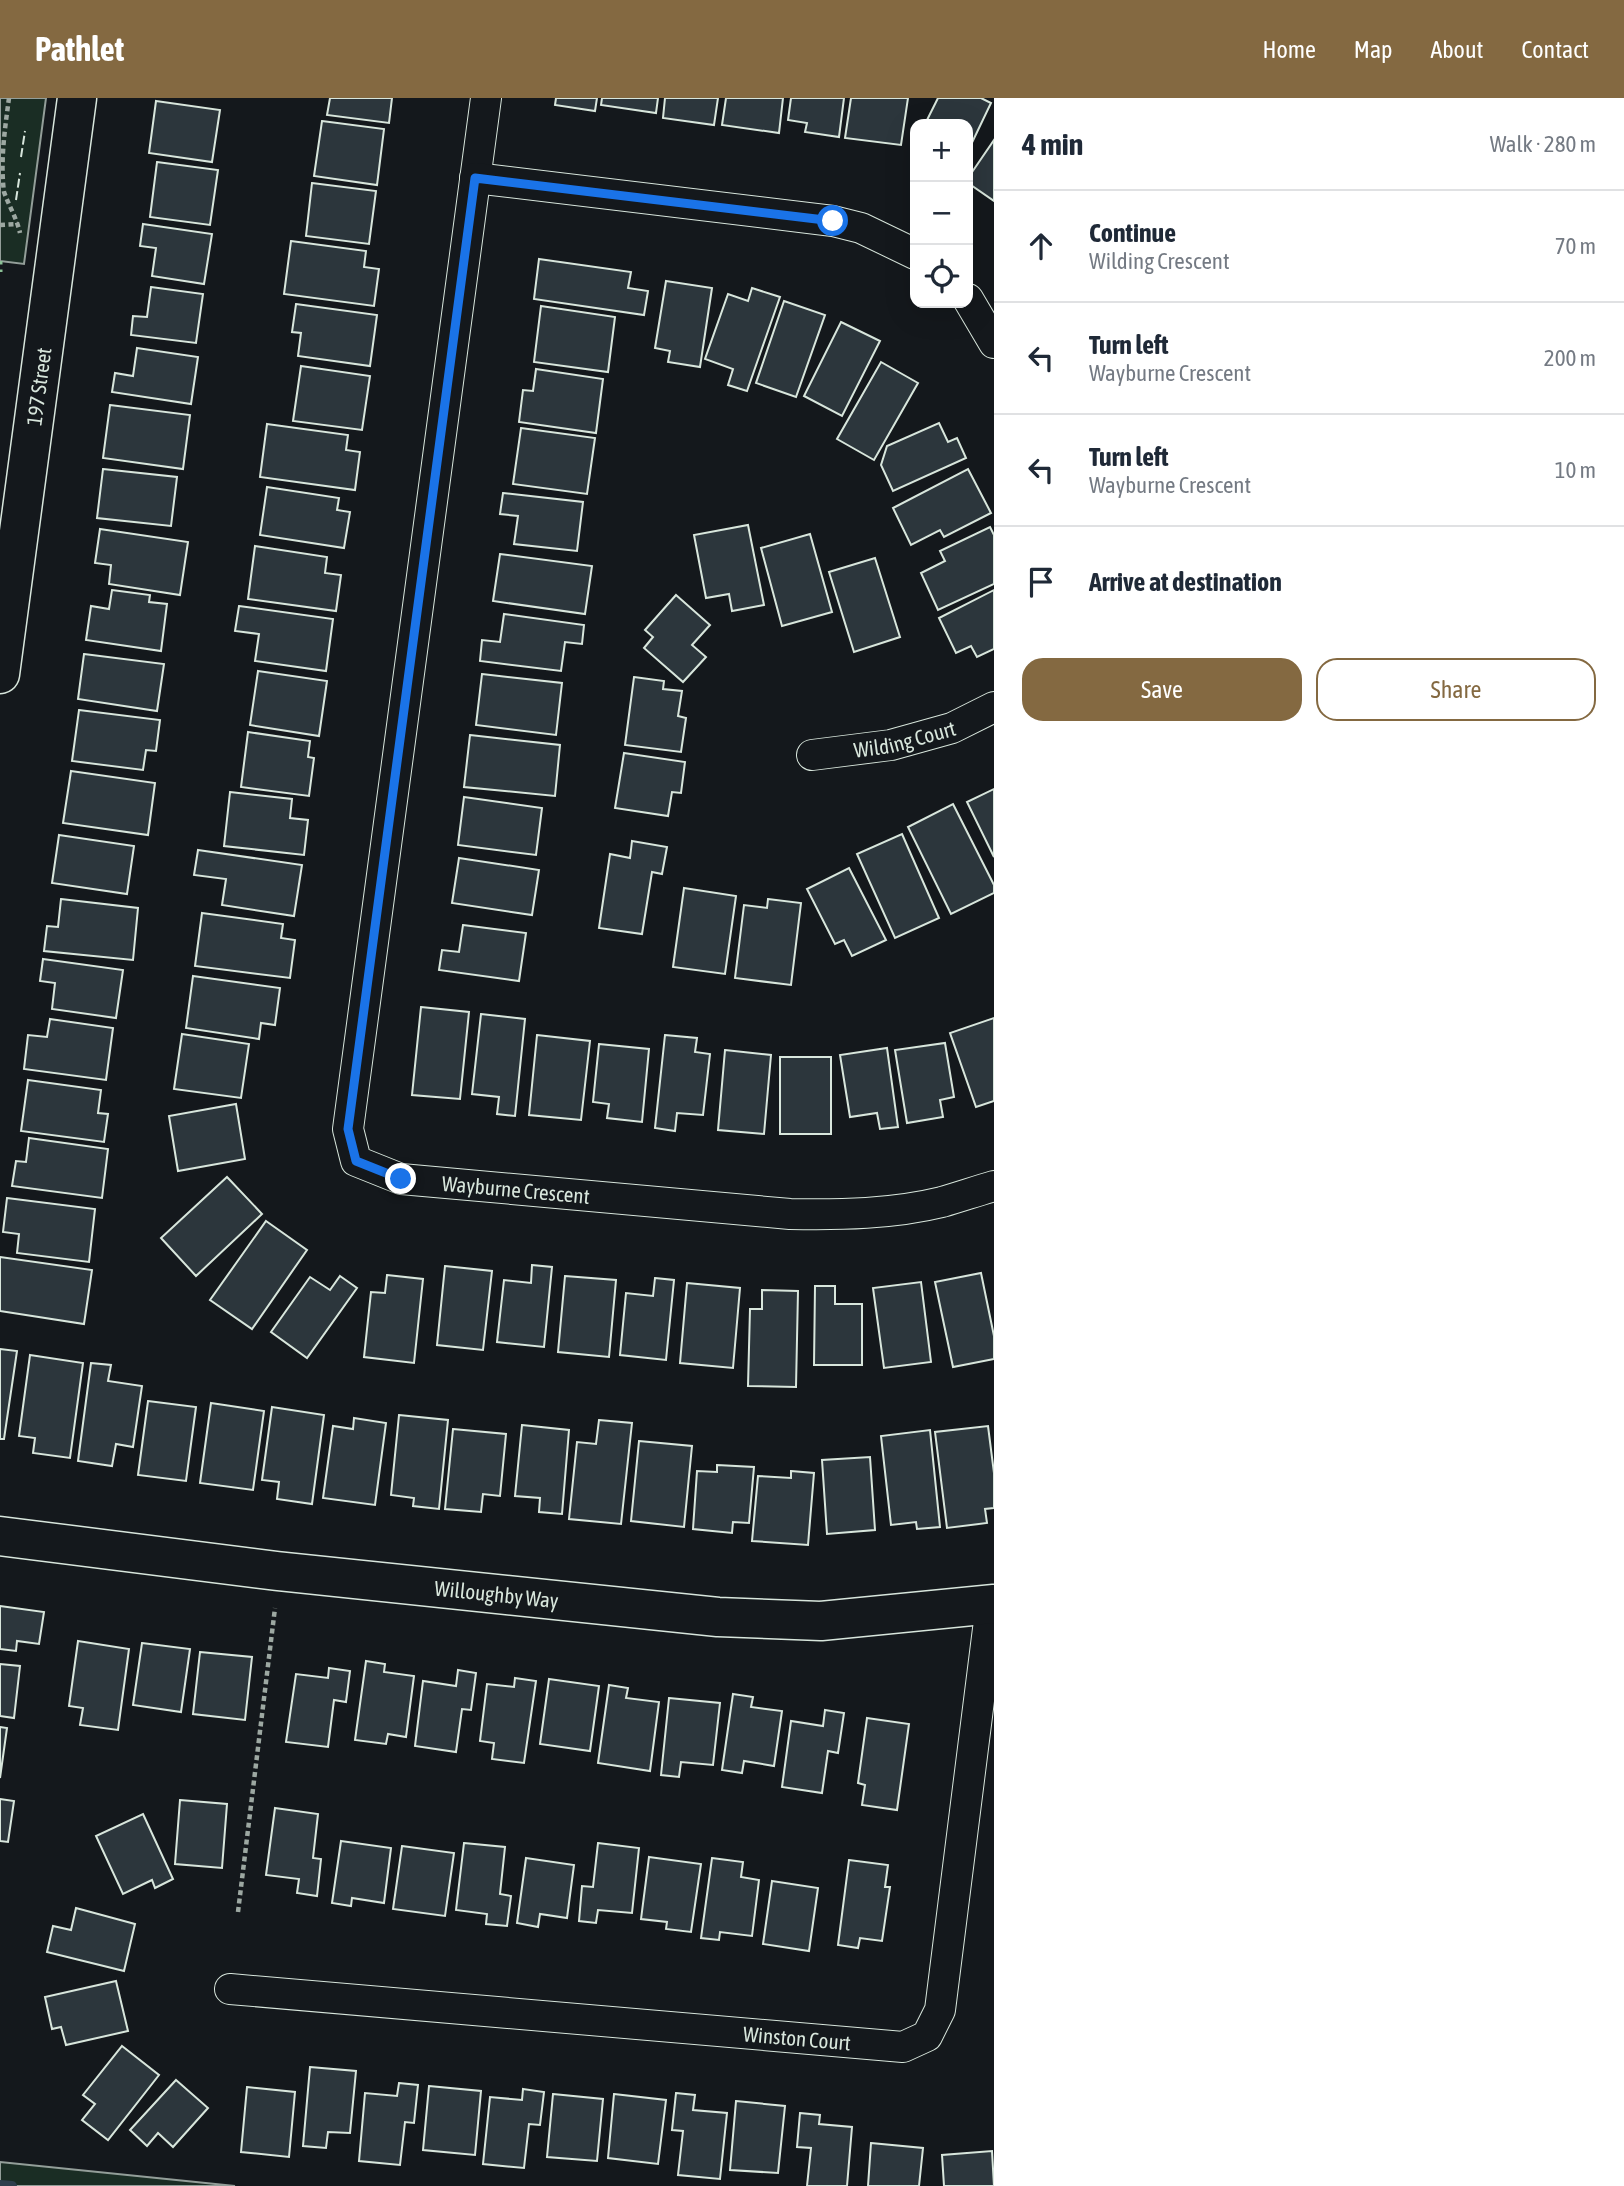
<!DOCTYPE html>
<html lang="en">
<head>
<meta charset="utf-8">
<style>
	body { margin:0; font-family:"Asap Condensed",sans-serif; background:#f2f2f3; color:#1f2937 }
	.controls { position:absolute; right:21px; top:21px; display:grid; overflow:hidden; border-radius:14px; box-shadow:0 7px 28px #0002 }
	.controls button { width:63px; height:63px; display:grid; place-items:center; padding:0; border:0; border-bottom:2px solid #e0e1e3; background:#fff; color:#1f2937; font:35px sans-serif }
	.stop { position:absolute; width:21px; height:21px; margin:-16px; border:5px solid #1a73e8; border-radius:50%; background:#fff }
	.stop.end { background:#1a73e8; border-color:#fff; box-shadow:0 2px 7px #0008 }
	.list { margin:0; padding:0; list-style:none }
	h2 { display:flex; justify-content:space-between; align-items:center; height:91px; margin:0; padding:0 28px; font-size:30px }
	h2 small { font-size:23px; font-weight:400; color:#747a83 }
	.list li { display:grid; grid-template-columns:46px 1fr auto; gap:21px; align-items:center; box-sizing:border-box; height:112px; padding:0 28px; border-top:2px solid #e0e1e3 }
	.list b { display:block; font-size:26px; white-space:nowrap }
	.list p { margin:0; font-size:23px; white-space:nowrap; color:#747a83 }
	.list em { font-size:23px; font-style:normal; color:#747a83 }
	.actions { display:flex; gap:14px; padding:21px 28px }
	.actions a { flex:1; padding:16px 0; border:2px solid #846941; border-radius:21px; text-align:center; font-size:24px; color:#846941 }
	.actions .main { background:#846941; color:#fff }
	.icon { flex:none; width:38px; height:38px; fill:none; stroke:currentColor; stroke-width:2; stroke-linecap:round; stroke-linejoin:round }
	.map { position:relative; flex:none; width:994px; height:2088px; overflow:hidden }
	header { display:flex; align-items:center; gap:42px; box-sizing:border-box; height:98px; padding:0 35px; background:#846941; color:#fff }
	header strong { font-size:33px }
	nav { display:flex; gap:38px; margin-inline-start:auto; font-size:24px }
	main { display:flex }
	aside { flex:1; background:#fff }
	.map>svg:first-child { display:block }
	.green { fill:#1a2d24; stroke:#939e99; stroke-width:2 }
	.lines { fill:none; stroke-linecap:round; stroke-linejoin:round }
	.stream { stroke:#2f3f4d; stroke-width:10 }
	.building { fill:#2c363c; stroke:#d8e6dc; stroke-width:2 }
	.minor-casing { stroke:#d8e6dc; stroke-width:32 }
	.tertiary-casing { stroke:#d8e6dc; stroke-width:41 }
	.path { stroke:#9da8a2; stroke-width:4.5; stroke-dasharray:5 3.5; stroke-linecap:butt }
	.minor { stroke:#14181c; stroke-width:30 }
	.tertiary { stroke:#14181c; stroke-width:38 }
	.hedge { stroke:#8ac095; stroke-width:5; stroke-dasharray:3.5 5; stroke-linecap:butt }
	.fence { stroke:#d8e6dc; stroke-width:2; stroke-dasharray:9 3.5; stroke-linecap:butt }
	.route { stroke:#1a73e8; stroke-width:9 }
	.labels { text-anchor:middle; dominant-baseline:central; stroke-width:5; stroke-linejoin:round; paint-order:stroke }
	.street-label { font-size:21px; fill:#d8e6dc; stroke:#14181c }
</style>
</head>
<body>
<header>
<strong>Pathlet</strong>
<nav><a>Home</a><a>Map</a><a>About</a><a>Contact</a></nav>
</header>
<main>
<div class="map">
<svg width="994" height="2088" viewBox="0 0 994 2088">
	<rect width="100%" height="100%" fill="#14181c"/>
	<g class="green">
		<path d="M0,0H46L24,166L0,163Z"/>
		<path d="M0,2064L235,2088H0Z"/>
	</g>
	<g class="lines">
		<path class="stream" d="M0,2087L12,2088"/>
	</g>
	<g class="building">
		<path d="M330,0H392L389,25L327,17Z"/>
		<path d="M556,0H597L595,13L555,7Z"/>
		<path d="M602,0H658L656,15L601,7Z"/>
		<path d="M665,0H718L714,27L663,20Z"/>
		<path d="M726,0H783L779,35L722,27Z"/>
		<path d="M791,0H844L839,39L805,34L807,25L788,22Z"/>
		<path d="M851,0H908L901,47L845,40Z"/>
		<path d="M938,0H981L991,5L968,53V26H925Z"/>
		<path d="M156,3L220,12L212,64L149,55Z"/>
		<path d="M322,23L384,31L377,87L314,78Z"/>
		<path d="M994,42V103L968,85V80Z"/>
		<path d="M157,64L218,72L210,127L150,119Z"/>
		<path d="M312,85L376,93L369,146L306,138Z"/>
		<path d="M143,126L212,136L204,186L152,178L156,150L140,148Z"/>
		<path d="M291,143L366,153L364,169L379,171L374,208L284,196Z"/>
		<path d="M539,161L631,174L628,190L648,193L644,217L534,201Z"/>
		<path d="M666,183L712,190L700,269L668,264L670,253L655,250Z"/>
		<path d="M151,189L203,196L196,245L131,237L133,218L147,219Z"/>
		<path d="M752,190L780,199L747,293L728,287L733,271L705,261L728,196L748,203Z"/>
		<path d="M784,203L825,217L796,299L756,285Z"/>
		<path d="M296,206L377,217L370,268L298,258L301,235L292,234Z"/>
		<path d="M541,208L615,219L608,274L534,264Z"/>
		<path d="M841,224L880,243L842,318L804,298Z"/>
		<path d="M137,250L198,259L191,306L112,294L115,275L133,278Z"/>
		<path d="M881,264L918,285L874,362L837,341Z"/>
		<path d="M301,268L370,278L362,332L293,323Z"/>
		<path d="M536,271L603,281L596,335L519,324L523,292L533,293Z"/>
		<path d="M110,307L190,317L183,371L103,360Z"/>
		<path d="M939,325L948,344L957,340L966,360L893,393L881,367L887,348Z"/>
		<path d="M267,326L348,337L346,352L360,354L355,392L260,379Z"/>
		<path d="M521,330L595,340L587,396L513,386Z"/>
		<path d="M103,371L177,379L171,428L97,420Z"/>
		<path d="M968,371L991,415L944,439L940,432L911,447L893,410Z"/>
		<path d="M267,389L339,400L337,412L350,414L344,450L260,437Z"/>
		<path d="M503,395L583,404L577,453L514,446L518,418L500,416Z"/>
		<path d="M748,427L764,507L732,513L729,496L706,500L694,437Z"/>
		<path d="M990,429L994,437V486L938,512L921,475L945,463L940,453Z"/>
		<path d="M100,431L188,444L180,497L109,486L111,467L95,465Z"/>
		<path d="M810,436L832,514L782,528L761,450Z"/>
		<path d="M255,448L327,459L325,475L341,477L336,513L248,501Z"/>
		<path d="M500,456L592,468L585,516L493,503Z"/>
		<path d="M875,460L900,539L854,554L829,474Z"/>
		<path d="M112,492L150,497L149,504L167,506L161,553L86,542L91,508L109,511Z"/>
		<path d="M994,492V551L977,559L971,548L956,555L939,520Z"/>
		<path d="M676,497L710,527L692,547L706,559L683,584L644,550L653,539L645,532Z"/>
		<path d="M239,508L333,521L326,573L255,563L259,536L235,533Z"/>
		<path d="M504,516L584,527L582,546L565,544L561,573L480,563L482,542L500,544Z"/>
		<path d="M84,556L164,566L157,613L78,601Z"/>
		<path d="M258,573L327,583L319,638L250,627Z"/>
		<path d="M482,576L562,585L556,637L476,627Z"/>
		<path d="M634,579L664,583L663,591L682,593L678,618L686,620L681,654L625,647Z"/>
		<path d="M79,612L160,622L156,653L146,652L143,672L72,663Z"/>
		<path d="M248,634L310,643L308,659L314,660L309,698L241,689Z"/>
		<path d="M470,637L560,647L555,698L464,689Z"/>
		<path d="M624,655L685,664L681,695L672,694L668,718L615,710Z"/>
		<path d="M71,673L155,685L148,737L63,725Z"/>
		<path d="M994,691V759L967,704Z"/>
		<path d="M230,694L292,701L290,720L308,722L304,757L224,748Z"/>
		<path d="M464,699L542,710L536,757L458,747Z"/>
		<path d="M953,706L994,787V795L951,816L908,729Z"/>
		<path d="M902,736L939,820L895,840L857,756Z"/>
		<path d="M59,737L134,748L127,796L52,785Z"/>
		<path d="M632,743L667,749L662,776L652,774L642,836L599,830L610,756L630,760Z"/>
		<path d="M198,752L302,767L294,818L222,807L226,781L194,777Z"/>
		<path d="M459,760L539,772L532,817L452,805Z"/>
		<path d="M849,770L886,842L852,858L844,842L835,846L807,791Z"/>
		<path d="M684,790L736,798L725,876L673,869Z"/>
		<path d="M61,801L138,810L133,862L44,853L47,828L58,829Z"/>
		<path d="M768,801L801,805L791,887L735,880L744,807L767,810Z"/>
		<path d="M202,815L283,826L281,840L295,842L290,880L195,868Z"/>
		<path d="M463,827L526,835L519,883L439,872L442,852L459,854Z"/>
		<path d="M43,861L123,872L116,920L52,911L55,885L40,883Z"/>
		<path d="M193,878L280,890L275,927L261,925L259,941L186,930Z"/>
		<path d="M421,909L469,914L460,1001L412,997Z"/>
		<path d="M481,916L525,921L515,1018L497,1016L499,999L472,996Z"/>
		<path d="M994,920V1003L976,1009L950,935Z"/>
		<path d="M50,921L113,930L106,982L24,971L28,937L47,939Z"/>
		<path d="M182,936L249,946L241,1000L174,991Z"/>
		<path d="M537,937L590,943L581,1022L529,1017Z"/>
		<path d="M665,937L697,940L695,954L710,956L703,1017L677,1015L675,1033L655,1030Z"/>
		<path d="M945,945L954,999L940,1002L943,1019L907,1025L895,952Z"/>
		<path d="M599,946L649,951L642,1024L607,1020L609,1006L593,1004Z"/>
		<path d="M887,950L898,1029L880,1031L877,1015L850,1019L840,957Z"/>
		<path d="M725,952L771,957L764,1036L718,1032Z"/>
		<rect x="780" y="959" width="51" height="77"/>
		<path d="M28,982L101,992L98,1015L108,1016L104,1044L21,1033Z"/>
		<path d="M236,1006L245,1061L178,1073L169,1018Z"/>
		<path d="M29,1040L108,1051L102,1100L12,1088L16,1063L26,1064Z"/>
		<path d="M227,1079L262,1116L196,1178L161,1140Z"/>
		<path d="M7,1100L95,1111L89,1164L17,1155L19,1136L3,1134Z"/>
		<path d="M266,1123L307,1152L252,1231L210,1202Z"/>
		<path d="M0,1159L92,1172L84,1226L0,1213Z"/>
		<path d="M532,1167L552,1169L544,1249L497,1244L504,1182L531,1185Z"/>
		<path d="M445,1168L492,1173L483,1252L437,1247Z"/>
		<path d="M981,1175L994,1238V1261L953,1269L935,1184Z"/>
		<path d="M387,1177L423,1181L414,1265L364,1259L371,1194L385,1195Z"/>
		<path d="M340,1178L357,1190L307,1260L271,1234L310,1179L330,1192Z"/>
		<path d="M565,1178L616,1182L609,1259L558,1254Z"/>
		<path d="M655,1180L674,1182L666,1262L620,1257L626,1195L653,1198Z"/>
		<path d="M921,1184L931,1264L884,1270L873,1190Z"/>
		<path d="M687,1185L740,1190L733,1270L680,1265Z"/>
		<path d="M815,1188H835V1206H862V1267H814Z"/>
		<path d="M762,1192L798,1193L796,1289L748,1288L750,1211H762Z"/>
		<path d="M0,1251L17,1253L4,1341H0Z"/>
		<path d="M30,1257L83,1265L70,1360L33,1355L35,1340L19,1338Z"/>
		<path d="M91,1265L111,1267L108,1283L142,1288L133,1349L116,1346L112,1368L78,1363Z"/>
		<path d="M148,1303L196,1309L186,1383L138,1377Z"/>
		<path d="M211,1305L264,1313L253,1392L200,1385Z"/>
		<path d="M272,1309L324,1317L312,1406L277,1401L279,1384L262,1382Z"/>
		<path d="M399,1317L448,1322L439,1411L413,1408L414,1400L391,1397Z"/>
		<path d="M354,1320L386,1325L375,1407L323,1400L333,1328L353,1331Z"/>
		<path d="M599,1322L632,1325L621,1426L569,1421L577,1344L596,1346Z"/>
		<path d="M522,1327L569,1332L562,1416L539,1414L540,1400L515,1398Z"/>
		<path d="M988,1328L994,1375V1410L985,1411L987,1425L947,1430L935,1334Z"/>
		<path d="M453,1331L506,1336L500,1398L483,1396L481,1414L445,1411Z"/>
		<path d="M930,1332L940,1429L917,1431L916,1424L891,1427L881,1338Z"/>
		<path d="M639,1343L692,1348L684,1429L631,1423Z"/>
		<path d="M870,1359L875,1432L827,1436L822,1362Z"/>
		<path d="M717,1367L754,1369L749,1425L733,1424L732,1435L693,1431L697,1373L717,1374Z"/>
		<path d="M791,1373L814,1375L808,1447L752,1443L758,1378L791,1380Z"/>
		<path d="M0,1508L44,1514L39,1546L17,1543L16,1553L0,1551Z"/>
		<path d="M78,1543L129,1551L118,1632L80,1627L83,1610L69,1608Z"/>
		<path d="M142,1545L190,1551L181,1614L133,1607Z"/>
		<path d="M200,1554L252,1559L245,1622L193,1616Z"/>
		<path d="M366,1563L385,1566L384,1574L414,1578L406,1639L388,1636L386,1646L355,1642Z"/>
		<path d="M0,1566L20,1568L14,1620L0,1618Z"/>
		<path d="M329,1570L350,1573L346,1604L334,1602L328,1649L286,1644L296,1576L328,1580Z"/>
		<path d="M458,1572L476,1575L471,1612L462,1611L456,1654L415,1648L423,1583L456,1588Z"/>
		<path d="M515,1580L536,1583L524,1665L492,1661L494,1645L480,1643L487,1586L514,1589Z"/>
		<path d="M549,1581L599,1588L590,1653L540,1646Z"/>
		<path d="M609,1587L628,1590L626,1600L659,1604L650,1673L598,1665Z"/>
		<path d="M733,1596L753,1599L751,1609L782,1613L774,1668L744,1663L742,1675L722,1672Z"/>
		<path d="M669,1600L720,1605L713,1667L681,1664L679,1679L661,1677Z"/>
		<path d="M825,1612L844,1615L838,1655L828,1653L822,1695L782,1689L791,1623L823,1628Z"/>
		<path d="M867,1620L909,1626L897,1712L862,1707L865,1687L858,1685Z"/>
		<path d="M0,1629L7,1630L0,1680Z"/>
		<path d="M0,1701L14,1703L8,1744L0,1743Z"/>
		<path d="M180,1702L227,1706L222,1770L175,1766Z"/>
		<path d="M275,1710L318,1716L313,1760L321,1761L317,1798L297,1795L299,1781L266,1777Z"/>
		<path d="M143,1716L173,1781L155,1790L152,1782L123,1796L96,1738Z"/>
		<path d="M341,1743L391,1750L384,1805L352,1800L351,1808L332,1805Z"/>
		<path d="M464,1745L505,1749L500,1796L511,1798L507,1828L486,1826L487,1816L456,1812Z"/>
		<path d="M598,1745L639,1750L632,1815L598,1812L596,1825L579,1823L582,1788L593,1789Z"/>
		<path d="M402,1748L454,1755L445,1818L393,1811Z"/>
		<path d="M649,1759L701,1766L691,1834L666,1831L667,1824L641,1821Z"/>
		<path d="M526,1760L574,1767L567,1820L540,1816L538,1829L517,1825Z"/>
		<path d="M712,1760L743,1764L741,1779L759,1782L752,1838L720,1834L719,1842L701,1840Z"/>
		<path d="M849,1762L888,1767L885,1789H890L882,1843L860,1840L858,1850L838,1847Z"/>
		<path d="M772,1783L818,1790L809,1853L763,1846Z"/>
		<path d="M76,1810L135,1826L124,1873L47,1854L53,1828L71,1832Z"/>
		<path d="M116,1883L128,1933L66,1947L61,1929L52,1931L45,1899Z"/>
		<path d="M122,1948L159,1977L108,2042L82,2022L95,2006L83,1997Z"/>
		<path d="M310,1969L356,1973L350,2035L328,2034L326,2050L303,2048Z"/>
		<path d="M176,1982L208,2010L173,2049L158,2035L147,2048L130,2032Z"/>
		<path d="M399,1985L418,1987L414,2025L405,2024L400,2067L359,2063L365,1995L397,1998Z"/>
		<path d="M429,1988L481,1993L475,2057L423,2052Z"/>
		<path d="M247,1989L295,1994L289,2059L241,2054Z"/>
		<path d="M523,1991L544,1994L540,2027L529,2026L524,2070L483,2066L490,1999L522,2002Z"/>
		<path d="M676,1995L695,1997L693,2012L727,2015L720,2081L678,2077L683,2033L672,2032Z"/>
		<path d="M553,1996L603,2001L597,2063L547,2059Z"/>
		<path d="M614,1996L666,2002L658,2066L608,2060Z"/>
		<path d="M736,2003L785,2008L778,2075L730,2072Z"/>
		<path d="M800,2015L820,2017L819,2026L852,2029L847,2088H807L811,2050L797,2049Z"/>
		<path d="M871,2045L923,2050L919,2088H868Z"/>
		<path d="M992,2053L994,2088H944L942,2057Z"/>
	</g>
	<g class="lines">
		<defs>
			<g id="minor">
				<path id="s1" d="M486,0L348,1031L356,1063L401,1081L790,1116C840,1117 893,1116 942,1104C959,1099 977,1093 994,1088"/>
				<path d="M475,80L833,123L861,130L915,156"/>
				<path d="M968,201L994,245"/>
				<path id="s2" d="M812,657L891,647L952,630L994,609"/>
				<path id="s3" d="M230,1891L903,1949L927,1938L940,1912L991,1507"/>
			</g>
			<g id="tertiary">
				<path id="s4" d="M0,576L77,0"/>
				<path id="s5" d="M0,1438L277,1473L718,1519L821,1523L994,1506"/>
			</g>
		</defs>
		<use href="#minor" class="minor-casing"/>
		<use href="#tertiary" class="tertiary-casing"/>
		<g class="path">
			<path d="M9,0C5,30 0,63 4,94C9,108 17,121 20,135"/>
			<path d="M0,127L18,126"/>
			<path d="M238,1814L275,1510"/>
		</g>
		<use href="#minor" class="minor"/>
		<use href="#tertiary" class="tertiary"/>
		<path class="hedge" d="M0,163V174"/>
		<g class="fence">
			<path d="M21,59L25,33"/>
			<path d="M16,102L20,75"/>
		</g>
	</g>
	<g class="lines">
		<path class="route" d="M401,1081L356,1063L348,1031L475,80L833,123"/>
	</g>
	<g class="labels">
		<g class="street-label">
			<text stroke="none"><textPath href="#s4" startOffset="290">197 Street</textPath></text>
			<text stroke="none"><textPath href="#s2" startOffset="94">Wilding Court</textPath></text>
			<text stroke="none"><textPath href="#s1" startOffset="1237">Wayburne Crescent</textPath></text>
			<text stroke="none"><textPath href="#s5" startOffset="500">Willoughby Way</textPath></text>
			<text stroke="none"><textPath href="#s3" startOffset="569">Winston Court</textPath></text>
		</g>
	</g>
</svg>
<div class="controls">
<button>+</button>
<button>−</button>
<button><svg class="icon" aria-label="locate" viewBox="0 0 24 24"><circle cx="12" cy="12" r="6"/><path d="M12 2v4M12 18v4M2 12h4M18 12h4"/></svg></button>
</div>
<div class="stop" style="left:833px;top:123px"></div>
<div class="stop end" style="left:401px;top:1081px"></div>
</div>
<aside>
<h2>4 min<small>Walk · 280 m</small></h2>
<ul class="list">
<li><svg class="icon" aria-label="ahead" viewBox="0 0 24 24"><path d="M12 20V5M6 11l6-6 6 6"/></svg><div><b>Continue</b><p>Wilding Crescent</p></div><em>70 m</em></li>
<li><svg class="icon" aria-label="left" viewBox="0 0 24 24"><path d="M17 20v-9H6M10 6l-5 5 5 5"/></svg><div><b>Turn left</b><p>Wayburne Crescent</p></div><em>200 m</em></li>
<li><svg class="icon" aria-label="left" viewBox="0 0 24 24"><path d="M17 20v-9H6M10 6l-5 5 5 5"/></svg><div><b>Turn left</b><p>Wayburne Crescent</p></div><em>10 m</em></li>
<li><svg class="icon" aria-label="arrive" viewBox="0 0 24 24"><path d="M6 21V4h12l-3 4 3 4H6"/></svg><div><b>Arrive at destination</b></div></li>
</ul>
<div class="actions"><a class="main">Save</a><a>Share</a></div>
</aside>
</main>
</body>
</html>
